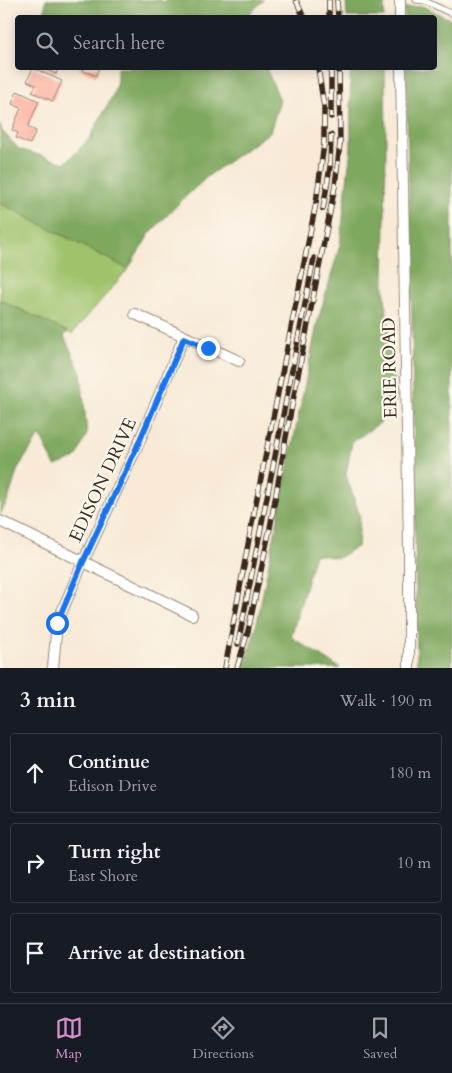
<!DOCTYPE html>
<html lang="en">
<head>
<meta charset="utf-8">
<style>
	body { margin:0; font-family:Cardo,serif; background:#242831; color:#f1f3f6 }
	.stop { position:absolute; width:15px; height:15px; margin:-11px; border:4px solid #1a73e8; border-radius:50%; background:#fff }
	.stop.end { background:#1a73e8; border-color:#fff; box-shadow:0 1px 5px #0008 }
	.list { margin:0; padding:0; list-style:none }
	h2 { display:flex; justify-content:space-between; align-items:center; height:65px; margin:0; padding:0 20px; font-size:21px }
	h2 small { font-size:16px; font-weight:400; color:#9ea1a6 }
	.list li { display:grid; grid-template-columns:32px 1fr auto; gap:15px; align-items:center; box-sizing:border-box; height:80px; margin:0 10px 10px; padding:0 10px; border:1px solid #363941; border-radius:5px }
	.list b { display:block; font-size:19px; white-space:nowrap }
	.list p { margin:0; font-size:16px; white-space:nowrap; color:#9ea1a6 }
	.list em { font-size:16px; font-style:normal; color:#9ea1a6 }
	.icon { flex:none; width:28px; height:28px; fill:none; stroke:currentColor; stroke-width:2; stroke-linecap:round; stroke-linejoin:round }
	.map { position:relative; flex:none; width:452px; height:668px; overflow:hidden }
	.search { position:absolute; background:#171b24; box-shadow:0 2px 12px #0003; left:15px; right:15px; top:15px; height:55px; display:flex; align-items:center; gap:12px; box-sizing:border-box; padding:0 18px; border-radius:5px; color:#9ea1a6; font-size:19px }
	.sheet { height:335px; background:#171b24 }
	nav { display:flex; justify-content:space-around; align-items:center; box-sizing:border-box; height:70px; border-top:1px solid #363941; background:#171b24; font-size:14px; color:#9ea1a6 }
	nav a { display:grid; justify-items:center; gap:2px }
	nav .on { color:#d690ce }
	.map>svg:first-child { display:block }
	.green { fill:#9fc26b; stroke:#6d7644 }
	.forest { fill:#7fa85f; stroke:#5d693e }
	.building { fill:#fda794 }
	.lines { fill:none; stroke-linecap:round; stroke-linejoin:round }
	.service-casing { stroke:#9a8a7a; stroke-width:7 }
	.minor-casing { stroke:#9a8a7a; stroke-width:12 }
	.service { stroke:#fff; stroke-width:5 }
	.minor { stroke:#fff; stroke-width:10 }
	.rail-casing { stroke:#3b2a1e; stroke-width:5.5 }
	.rail { stroke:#fbf7ec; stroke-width:4; stroke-dasharray:11; stroke-linecap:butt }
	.route { stroke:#1a73e8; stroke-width:6 }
	.labels { text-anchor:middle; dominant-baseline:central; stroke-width:4.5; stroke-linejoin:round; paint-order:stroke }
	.street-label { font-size:18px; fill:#3b2a1e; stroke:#fbf7ec }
</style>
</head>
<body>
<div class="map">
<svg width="452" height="668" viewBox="0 0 452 668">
	<rect width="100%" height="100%" fill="#fbf7ec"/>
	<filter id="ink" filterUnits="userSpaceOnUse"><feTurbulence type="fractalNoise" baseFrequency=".02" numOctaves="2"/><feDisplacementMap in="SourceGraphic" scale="10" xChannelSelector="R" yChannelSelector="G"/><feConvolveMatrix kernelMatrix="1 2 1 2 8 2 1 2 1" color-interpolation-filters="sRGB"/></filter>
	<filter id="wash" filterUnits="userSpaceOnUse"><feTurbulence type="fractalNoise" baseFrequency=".0096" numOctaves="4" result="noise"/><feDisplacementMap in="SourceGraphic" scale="20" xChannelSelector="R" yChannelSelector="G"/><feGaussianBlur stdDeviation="1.12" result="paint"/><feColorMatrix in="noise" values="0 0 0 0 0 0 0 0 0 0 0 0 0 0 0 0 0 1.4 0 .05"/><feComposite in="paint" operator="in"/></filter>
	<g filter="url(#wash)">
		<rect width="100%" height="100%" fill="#f8ead7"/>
		<path class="green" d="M0,203L128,269L72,334L0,300Z"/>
		<g class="forest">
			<path d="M46,0H160L164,2L166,0H264L246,17L54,18L44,13Z"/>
			<path d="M346,0H384V17H347Z"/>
			<path d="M422,6L452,20V668H417L412,327L406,68H434V18L405,17L404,8Z"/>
			<path d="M117,68H266L280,100L270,132L208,176L183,199L150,233L128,269L0,203V124L2,131L19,149L65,163L89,139L114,93L117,81Z"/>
			<path d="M350,68H385L386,145L384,286L396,401L381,422L352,442L346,475L360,516L358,546L338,558L315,554L291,637L340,668H244L256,627L317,324L340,245L351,146Z"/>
			<path d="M0,300L68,332L64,336L81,373L87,434L76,458L55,466L40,435L18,468L8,500L0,514Z"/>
		</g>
		<g id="blocks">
			<g class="building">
				<path d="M33,68L62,81L53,101L32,92L36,85L27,81Z"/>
				<path d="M41,68H58L56,74Z"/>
				<path d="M77,68H99L96,76Z"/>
				<path d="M17,91L39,101L28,127L36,131L30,144L16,138L18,133L12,130L21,108L12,104Z"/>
			</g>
		</g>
	</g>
	<g filter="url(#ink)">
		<use href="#blocks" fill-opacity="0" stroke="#9a8a7a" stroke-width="1"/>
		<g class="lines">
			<defs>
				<path id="service" d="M416,0L425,1L452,14"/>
				<g id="minor">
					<path d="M400,0V18"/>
					<path d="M401,68L409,548V668"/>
					<path d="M135,314L239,361"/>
					<path d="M0,521L192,615"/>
					<path d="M53,668L57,623L83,562L136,449L184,337"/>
				</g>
			</defs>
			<use href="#service" class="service-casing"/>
			<use href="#minor" class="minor-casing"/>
			<use href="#service" class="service"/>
			<use href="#minor" class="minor"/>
			<defs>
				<g id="rail">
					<path d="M296,0L304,18"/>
					<path d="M329,0V18"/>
					<path d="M337,0L338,18"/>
					<path d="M331,68V117"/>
					<path d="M323,209L330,167L331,135"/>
					<path d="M238,644L314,258"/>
					<path d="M225,668L252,523L316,203L324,144V107L318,68"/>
					<path d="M237,668L248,631L270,528L288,426L335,186L340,143L339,68"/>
				</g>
			</defs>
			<use href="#rail" class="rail-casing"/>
			<use href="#rail" class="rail"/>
		</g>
	</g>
	<g class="lines" filter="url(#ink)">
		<path class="route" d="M57,623L83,562L136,449L184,338L208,348"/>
	</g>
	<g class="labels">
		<g class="street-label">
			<text transform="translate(390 368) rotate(-91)">ERIE ROAD</text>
			<text transform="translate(103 480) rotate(-65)">EDISON DRIVE</text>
		</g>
	</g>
</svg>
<div class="stop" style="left:57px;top:623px"></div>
<div class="stop end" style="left:208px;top:348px"></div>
<div class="search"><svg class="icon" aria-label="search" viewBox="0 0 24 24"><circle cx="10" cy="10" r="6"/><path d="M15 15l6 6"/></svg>Search here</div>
</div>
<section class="sheet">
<h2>3 min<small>Walk · 190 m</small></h2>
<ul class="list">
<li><svg class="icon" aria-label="ahead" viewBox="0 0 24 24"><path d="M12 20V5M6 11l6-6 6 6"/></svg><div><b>Continue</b><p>Edison Drive</p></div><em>180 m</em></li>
<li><svg class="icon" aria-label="right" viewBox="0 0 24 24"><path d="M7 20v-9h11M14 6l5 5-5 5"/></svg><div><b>Turn right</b><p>East Shore</p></div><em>10 m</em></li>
<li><svg class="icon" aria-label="arrive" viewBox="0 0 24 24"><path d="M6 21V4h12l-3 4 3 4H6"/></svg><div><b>Arrive at destination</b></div></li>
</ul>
</section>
<nav>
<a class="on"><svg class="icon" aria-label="map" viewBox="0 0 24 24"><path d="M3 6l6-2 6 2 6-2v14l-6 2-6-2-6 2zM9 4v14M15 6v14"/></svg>Map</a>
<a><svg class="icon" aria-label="directions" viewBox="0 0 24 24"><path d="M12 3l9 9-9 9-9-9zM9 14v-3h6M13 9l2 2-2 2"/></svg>Directions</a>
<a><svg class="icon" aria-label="saved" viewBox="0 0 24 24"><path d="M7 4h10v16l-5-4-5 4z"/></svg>Saved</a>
</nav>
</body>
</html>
